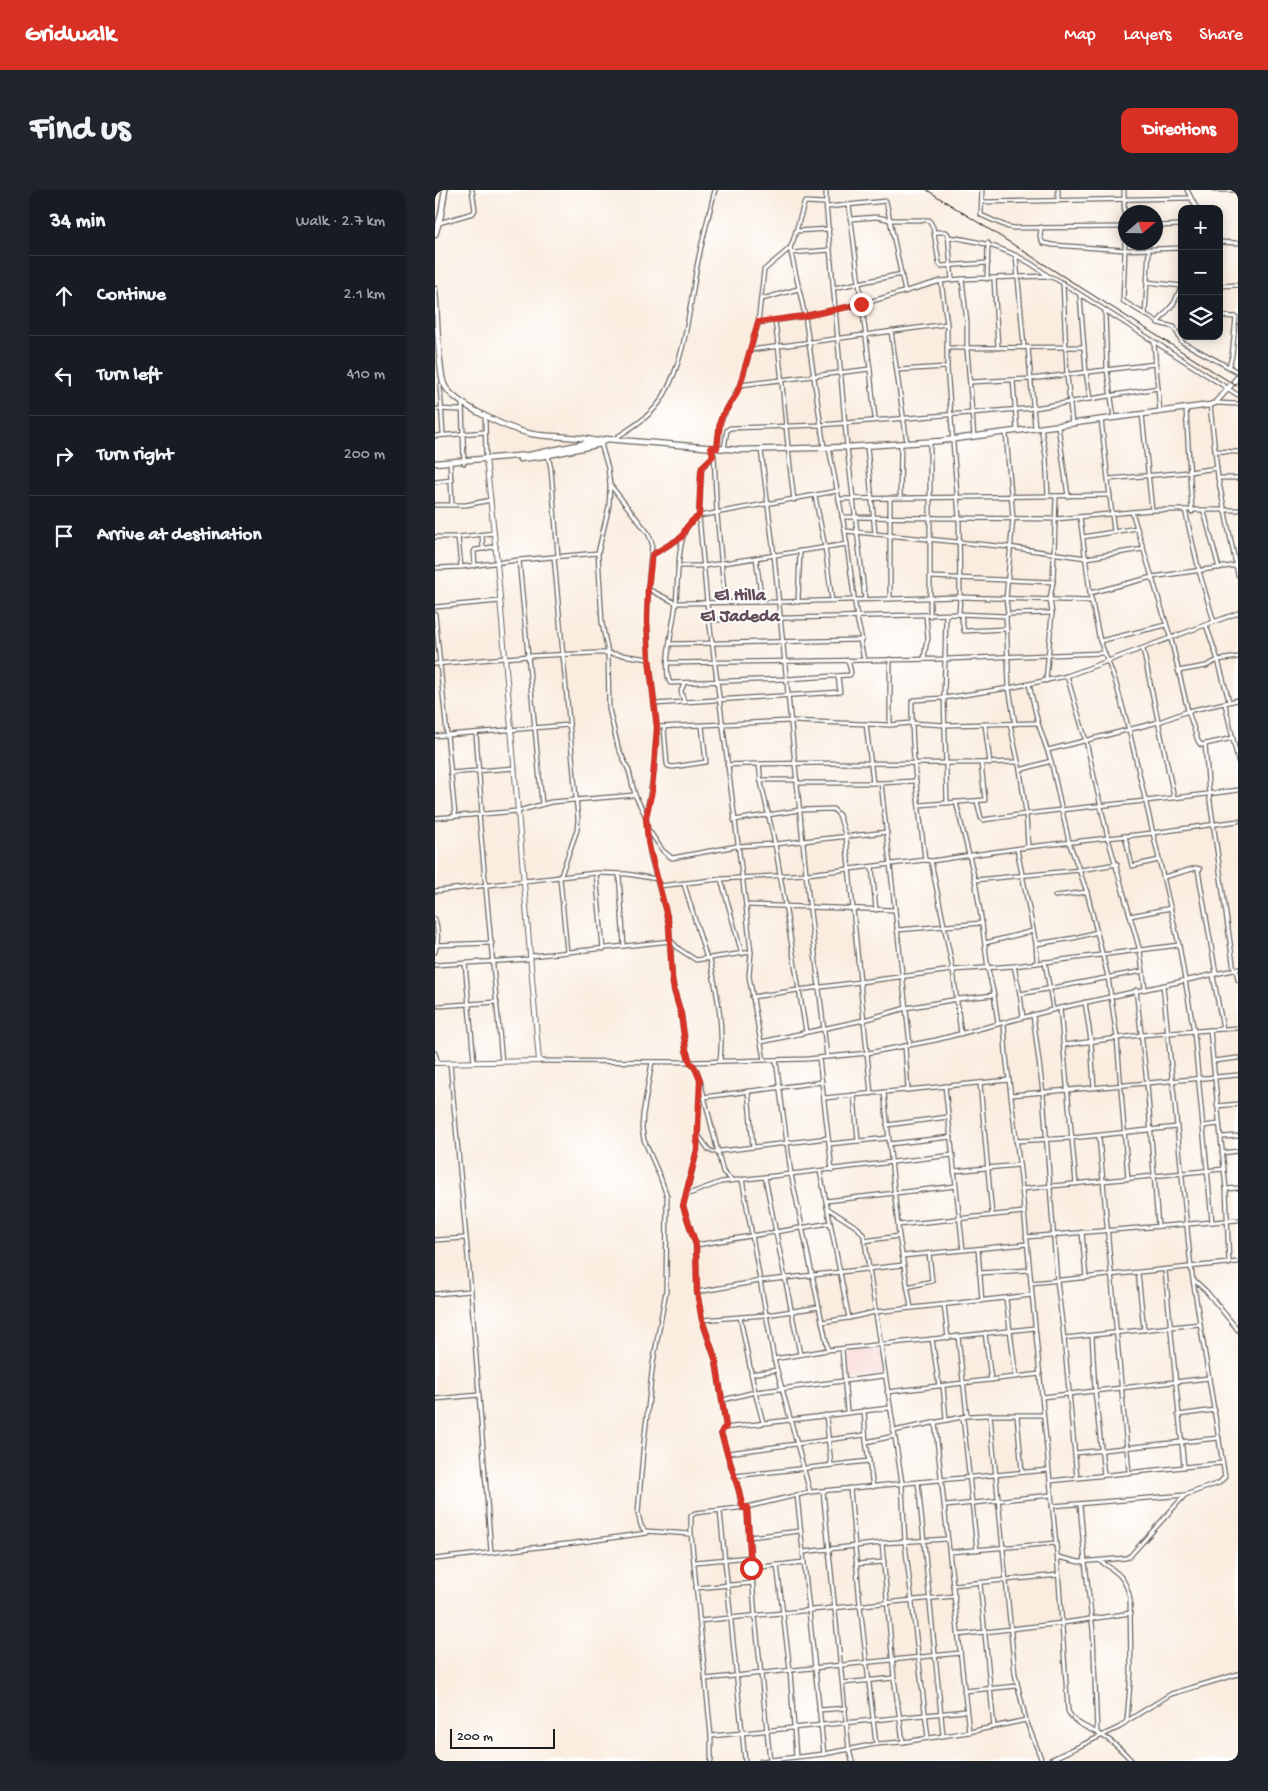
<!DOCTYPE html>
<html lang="en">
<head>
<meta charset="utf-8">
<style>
	body { margin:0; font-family:"Gochi Hand",sans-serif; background:#20242c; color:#f1f3f6 }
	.controls { position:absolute; right:15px; top:15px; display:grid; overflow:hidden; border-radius:10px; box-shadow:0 2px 12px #0003 }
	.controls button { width:45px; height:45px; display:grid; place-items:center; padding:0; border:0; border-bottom:1px solid #363941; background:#171b24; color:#f1f3f6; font:25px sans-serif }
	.compass { position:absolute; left:683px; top:15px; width:45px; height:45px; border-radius:50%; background:#171b24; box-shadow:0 2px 12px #0003; rotate:70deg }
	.scale { position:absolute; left:15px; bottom:12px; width:105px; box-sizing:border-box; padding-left:5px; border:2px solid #1c1c1c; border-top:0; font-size:14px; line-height:18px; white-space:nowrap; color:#1c1c1c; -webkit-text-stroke:4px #fff; paint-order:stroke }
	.stop { position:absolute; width:15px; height:15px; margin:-11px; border:4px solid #d93025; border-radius:50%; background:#fff }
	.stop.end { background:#d93025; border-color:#fff; box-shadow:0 1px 5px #0008 }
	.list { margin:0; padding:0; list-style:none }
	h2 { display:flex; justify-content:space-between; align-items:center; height:65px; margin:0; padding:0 20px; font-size:21px }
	h2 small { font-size:16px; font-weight:400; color:#9ea1a6 }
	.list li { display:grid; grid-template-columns:32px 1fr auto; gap:15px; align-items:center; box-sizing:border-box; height:80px; padding:0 20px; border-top:1px solid #363941 }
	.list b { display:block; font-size:19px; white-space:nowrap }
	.list em { font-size:16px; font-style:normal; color:#9ea1a6 }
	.icon { flex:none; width:28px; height:28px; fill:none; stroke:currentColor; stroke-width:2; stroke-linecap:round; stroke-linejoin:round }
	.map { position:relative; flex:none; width:803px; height:1571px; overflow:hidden; border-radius:10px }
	header { display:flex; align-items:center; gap:30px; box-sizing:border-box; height:70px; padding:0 25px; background:#d93025; color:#fff }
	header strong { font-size:24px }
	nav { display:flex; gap:28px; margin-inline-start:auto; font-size:18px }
	.intro { display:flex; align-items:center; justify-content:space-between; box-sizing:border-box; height:120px; padding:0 30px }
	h1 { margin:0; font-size:35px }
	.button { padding:12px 22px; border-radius:10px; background:#d93025; color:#fff; font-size:18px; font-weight:700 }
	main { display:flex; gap:30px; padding:0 30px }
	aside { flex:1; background:#171b24; border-radius:10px; box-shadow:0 2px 12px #0003 }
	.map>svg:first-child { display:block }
	.built { fill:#f7d0cf }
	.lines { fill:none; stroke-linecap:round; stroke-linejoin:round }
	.minor-casing { stroke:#6a6561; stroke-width:5.5 }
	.tertiary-casing { stroke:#6a6561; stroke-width:6 }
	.secondary-casing { stroke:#6a6561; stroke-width:7 }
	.primary-casing { stroke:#6a6561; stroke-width:7 }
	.minor { stroke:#fff; stroke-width:3 }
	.tertiary { stroke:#fff; stroke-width:4 }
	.secondary { stroke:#fff; stroke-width:4.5 }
	.primary { stroke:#fff; stroke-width:4.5 }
	.rail { stroke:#1c1c1c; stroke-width:1 }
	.route { stroke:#d93025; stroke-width:6 }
	.labels { text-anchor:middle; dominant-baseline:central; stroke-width:4; stroke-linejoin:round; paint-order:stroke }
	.quarter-label { font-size:18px; font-weight:bold; fill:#634e59; stroke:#fff }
</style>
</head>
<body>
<header>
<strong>Gridwalk</strong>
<nav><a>Map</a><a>Layers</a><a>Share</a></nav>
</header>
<div class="intro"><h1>Find us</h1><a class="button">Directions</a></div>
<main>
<aside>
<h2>34 min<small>Walk · 2.7 km</small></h2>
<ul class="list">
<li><svg class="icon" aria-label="ahead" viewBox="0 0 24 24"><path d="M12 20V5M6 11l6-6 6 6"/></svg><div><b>Continue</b></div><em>2.1 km</em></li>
<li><svg class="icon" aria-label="left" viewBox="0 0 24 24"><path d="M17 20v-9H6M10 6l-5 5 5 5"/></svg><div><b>Turn left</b></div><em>410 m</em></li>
<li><svg class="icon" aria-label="right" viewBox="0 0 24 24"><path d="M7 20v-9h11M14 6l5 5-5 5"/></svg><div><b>Turn right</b></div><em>200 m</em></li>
<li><svg class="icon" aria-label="arrive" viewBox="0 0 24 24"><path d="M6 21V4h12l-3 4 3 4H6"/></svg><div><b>Arrive at destination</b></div></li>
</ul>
</aside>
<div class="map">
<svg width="803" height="1571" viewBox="0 0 803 1571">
	<rect width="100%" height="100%" fill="#fff"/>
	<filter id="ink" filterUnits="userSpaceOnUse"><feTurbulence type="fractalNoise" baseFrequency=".02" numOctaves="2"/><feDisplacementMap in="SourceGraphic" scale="10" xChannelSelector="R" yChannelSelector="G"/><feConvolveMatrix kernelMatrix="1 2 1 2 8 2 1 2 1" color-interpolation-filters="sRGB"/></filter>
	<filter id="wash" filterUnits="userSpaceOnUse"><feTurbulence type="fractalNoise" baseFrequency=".0096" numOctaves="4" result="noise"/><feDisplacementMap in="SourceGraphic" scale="20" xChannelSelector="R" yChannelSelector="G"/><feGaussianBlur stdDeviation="1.12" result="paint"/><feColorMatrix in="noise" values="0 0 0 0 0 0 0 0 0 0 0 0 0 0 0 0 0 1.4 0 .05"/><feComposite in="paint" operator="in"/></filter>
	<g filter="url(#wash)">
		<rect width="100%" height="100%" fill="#faede0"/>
		<path class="built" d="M444,1158L448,1185L416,1190L412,1162Z"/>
	</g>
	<g filter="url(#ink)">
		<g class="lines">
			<defs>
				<g id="minor">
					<path d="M547,0L546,25L573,37L580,38L690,37"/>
					<path d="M689,0L690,60L688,111L723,132L739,113L747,95"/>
					<path d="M752,0L762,19"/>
					<path d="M779,0H803"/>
					<path d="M623,11V0"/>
					<path d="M547,12L755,8"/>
					<path d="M391,13V0"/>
					<path d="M414,15L435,179L440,229"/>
					<path d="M392,17L451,11L470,102"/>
					<path d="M415,29L442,27L456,30H494L498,37L504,73L506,76L553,73"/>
					<path d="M4,33L38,23L40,20L37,0"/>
					<path d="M720,36L747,35"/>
					<path d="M606,37L605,47L608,53L618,55L690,60L747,58"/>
					<path d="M361,41L394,39"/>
					<path d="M499,42H511L513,44L517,90"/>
					<path d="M513,47C550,51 584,62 613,86"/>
					<path d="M784,52L803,53"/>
					<path d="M355,58L370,126L389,257"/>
					<path d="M356,63L395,60"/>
					<path d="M581,66L589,157"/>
					<path d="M527,89L532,133V159L539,247"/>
					<path d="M552,89L553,53"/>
					<path d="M559,89L563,158"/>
					<path d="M506,91L512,134V177L524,328L525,407L524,424"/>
					<path d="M712,92L747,96"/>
					<path d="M628,93L632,185L637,234"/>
					<path d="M784,96L803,95"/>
					<path d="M399,98L467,84"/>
					<path d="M645,106L651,182L655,209"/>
					<path d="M327,109L363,99"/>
					<path d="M670,122L672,180L679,228"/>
					<path d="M710,125L714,59"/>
					<path d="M784,126L801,127L797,166L794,177"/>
					<path d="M340,131C348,190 351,250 359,310"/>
					<path d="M323,133L370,126L427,114L506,91L527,89L613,86L621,89L803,205"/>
					<path d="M723,133L739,137L747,152L803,182"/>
					<path d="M456,141L472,253"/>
					<path d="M719,153L725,222"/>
					<path d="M593,157L600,238"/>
					<path d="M512,158L649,157"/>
					<path d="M315,160L512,134"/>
					<path d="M462,180L512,177"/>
					<path d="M578,190L582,241"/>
					<path d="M535,192L595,189L720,174"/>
					<path d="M5,195L8,245"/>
					<path d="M305,195L435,179"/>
					<path d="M27,212L29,273"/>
					<path d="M781,213L803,214"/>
					<path d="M775,215L783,288L803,385"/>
					<path d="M0,219L26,220"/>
					<path d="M751,219L757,322"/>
					<path d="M707,224L717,320"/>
					<path d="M50,226L51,268"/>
					<path d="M666,229L679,342"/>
					<path d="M623,236L633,306"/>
					<path d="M606,238L611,266L613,306"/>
					<path d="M571,243L578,328L571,409L573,424L571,426L574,498L580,534"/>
					<path d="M0,246L50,242"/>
					<path d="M179,249C196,238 217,226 228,207C252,166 254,116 263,71C268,47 274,24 280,0"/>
					<path d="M166,254L173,278L175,295L174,316L163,363L167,433L173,463L174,519L183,557L194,581L200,605L211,627L215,663L234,734L237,788L239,800L246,824L251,860L255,872L262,881L265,890L288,982L297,990"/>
					<path d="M432,256L440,344"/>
					<path d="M276,257L279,266L282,324L290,412"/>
					<path d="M282,258L285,232L305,195L323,133L329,80L355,58L358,51L369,14L370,12L391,13L412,257L430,409"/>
					<path d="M394,258L410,341L422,428L427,450H425L429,470"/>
					<path d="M289,259L292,240L295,238L385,235L599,218L723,198"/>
					<path d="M326,260L339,365L373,703L392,867"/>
					<path d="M780,261L803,262"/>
					<path d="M113,265L116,279L123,366"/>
					<path d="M279,266L267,277L266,282L264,326L272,413L311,716L316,763L314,786L329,870"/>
					<path d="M15,272L17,314"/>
					<path d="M783,288H803"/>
					<path d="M674,289L754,282L782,278"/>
					<path d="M0,292L17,290"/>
					<path d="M176,296L213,343L217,353L213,399L212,430L214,469L222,537L219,582L211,627"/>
					<path d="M402,301L264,326C256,331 250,337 248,347C242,368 243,391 241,413C239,432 227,478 235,493L352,489L415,485L416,482L413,470"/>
					<path d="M380,306L390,357L397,411"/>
					<path d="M465,307L466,253"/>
					<path d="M455,308V409"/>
					<path d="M404,309L675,305"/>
					<path d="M0,315H31L56,310"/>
					<path d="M750,320L764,381L779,432"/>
					<path d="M697,322L736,449L753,521L763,551L766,555L798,548"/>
					<path d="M769,322L784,378"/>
					<path d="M407,327L621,329L717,320H803"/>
					<path d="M645,327L655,403L665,451L680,490L694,540L744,755L759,842L777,1032"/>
					<path d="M410,341L574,357L651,368L708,359"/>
					<path d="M0,347H23L59,343"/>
					<path d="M23,347L26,377"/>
					<path d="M648,347L702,338"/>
					<path d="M48,359L61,356"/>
					<path d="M217,365L247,347"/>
					<path d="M119,367L143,629L142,640L125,688L132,762"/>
					<path d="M321,368L327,412"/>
					<path d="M84,370L107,614"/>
					<path d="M40,376L39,362L40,360L48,359L47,345"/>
					<path d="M243,376H269L412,354"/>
					<path d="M0,378L26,377L84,370L163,363"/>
					<path d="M495,387L618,392"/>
					<path d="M213,399L241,413L344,412L525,407L657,411"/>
					<path d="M655,403L717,387L803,375"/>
					<path d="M363,412L365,361"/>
					<path d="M0,417L65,411"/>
					<path d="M0,424L20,625"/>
					<path d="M526,424L529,441L572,439"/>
					<path d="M573,424L617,423"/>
					<path d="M511,425L509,508L512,613"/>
					<path d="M495,426V252"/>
					<path d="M274,430L524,424L571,426"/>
					<path d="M771,435L783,470L794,511"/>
					<path d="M665,451L731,435"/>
					<path d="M235,454L425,450"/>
					<path d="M708,459L739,607"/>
					<path d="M489,469L491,455L493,449L491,426"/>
					<path d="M232,473L511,469L669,463"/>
					<path d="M0,474L94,466L161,463H173L214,469"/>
					<path d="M743,481L771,476L783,470L803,467"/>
					<path d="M632,486L651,551L673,648L705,761L710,798"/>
					<path d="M611,491L617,423L615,409L618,392L621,306"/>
					<path d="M249,494L246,501L249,512L405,502L403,486"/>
					<path d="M594,494L603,533L616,571L634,652L652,702L673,787L682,848L693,989"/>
					<path d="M219,514L249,512"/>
					<path d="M790,514L803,571"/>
					<path d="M431,534L438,593"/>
					<path d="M575,534L585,580L591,623L593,657"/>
					<path d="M455,535V469"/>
					<path d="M550,535L555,573"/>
					<path d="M222,537L356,531L455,535L476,533L510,535L603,533"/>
					<path d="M229,538L232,574L233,576L238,577L271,572L267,536"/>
					<path d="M41,544L47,624"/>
					<path d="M0,546L134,535"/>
					<path d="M770,554L774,604L799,780"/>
					<path d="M613,560L724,532L753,521L803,510"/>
					<path d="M324,574L326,592L340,654L371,842"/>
					<path d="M292,575C389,571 485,575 582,572"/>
					<path d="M585,580L616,571"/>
					<path d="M15,583L80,578"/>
					<path d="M325,590H362"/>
					<path d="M363,593H446L480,591"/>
					<path d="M446,593L475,855"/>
					<path d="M542,611L546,628L548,630C633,617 718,612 803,600"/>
					<path d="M521,612L540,690L547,733L553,779L559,805L563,834"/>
					<path d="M484,615L550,610L546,573"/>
					<path d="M44,624L67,872"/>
					<path d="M0,628L83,621L116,612L200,605"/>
					<path d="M299,630L365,620L398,619L404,625L411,647L436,904"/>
					<path d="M213,639L228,661L237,668L302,656L340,654L452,642"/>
					<path d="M690,646L697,676L724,670"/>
					<path d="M582,659L601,754L602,772"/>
					<path d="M490,670C484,617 476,564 477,511L479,510L509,508L574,498L632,486L803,423"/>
					<path d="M496,671L518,780L526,844"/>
					<path d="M437,677L441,720"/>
					<path d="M161,683L168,759"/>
					<path d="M184,684L189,756"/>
					<path d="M729,687L761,678L765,679L763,680L781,784"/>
					<path d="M286,689L307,764"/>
					<path d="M540,690L645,680L682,674"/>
					<path d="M249,694L272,769"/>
					<path d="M224,696L286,689L372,684L490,670L496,671L593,657L717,643L803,631"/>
					<path d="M0,701L161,683L192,684L222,689"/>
					<path d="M620,706L652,702"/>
					<path d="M311,715L460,720"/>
					<path d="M695,726L736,718"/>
					<path d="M0,729C3,740 4,751 0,762"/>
					<path d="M462,740L547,733"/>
					<path d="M550,753L598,741"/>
					<path d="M601,754L639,748L662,742"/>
					<path d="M0,755L57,753"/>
					<path d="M96,766L236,751L244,759L261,770L316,762"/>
					<path d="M275,769C282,803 289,836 285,871"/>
					<path d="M610,772L618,819"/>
					<path d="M30,773L39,872"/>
					<path d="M0,775L96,769"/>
					<path d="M579,776L585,804L588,827"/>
					<path d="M801,779L803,790"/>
					<path d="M778,785L788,839"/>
					<path d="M701,800L712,893L723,1036"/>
					<path d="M585,804L708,781"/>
					<path d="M317,807L363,800L518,780L579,776L744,755"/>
					<path d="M650,812L656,851L659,898"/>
					<path d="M4,816L62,812"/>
					<path d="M625,818L641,994"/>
					<path d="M598,825L608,903L622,1091L629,1148L642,1288"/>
					<path d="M569,833L571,865L586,989L622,1364L633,1521C639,1534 654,1538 666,1545C678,1551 688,1561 697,1571"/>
					<path d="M775,840L791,999L794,1074"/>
					<path d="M326,852L429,830L471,818L523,809L559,805"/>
					<path d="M629,855L706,845L803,838"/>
					<path d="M470,856L473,900"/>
					<path d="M0,863L3,873"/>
					<path d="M384,868L397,980"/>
					<path d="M341,870L356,984L393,1160"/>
					<path d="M104,871L255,872L372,869L433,863L501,850L625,818L803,779"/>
					<path d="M778,871L803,868"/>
					<path d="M217,872L208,924L207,938L209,950L226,989L232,1006L231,1101L218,1173L208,1261L203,1323L206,1336L210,1341L256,1344L276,1546V1571"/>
					<path d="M15,873L36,1101L56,1362"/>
					<path d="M545,893L557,1025"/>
					<path d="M265,895L262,960L248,1016L261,1055L262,1102L267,1130L281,1171L291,1237"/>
					<path d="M510,896L528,1060"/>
					<path d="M313,901L318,957"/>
					<path d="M449,902L464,1046L476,1118"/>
					<path d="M419,905L423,951"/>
					<path d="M576,905L803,885"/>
					<path d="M269,907L387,892"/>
					<path d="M389,908L574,890"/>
					<path d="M782,916L803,914"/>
					<path d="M452,935L513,927"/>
					<path d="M768,936L784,934"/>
					<path d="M264,946L274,960L278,962L393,948"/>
					<path d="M664,946L694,1282"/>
					<path d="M786,947L803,946"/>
					<path d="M581,951L637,948L742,937"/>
					<path d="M394,954L453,948"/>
					<path d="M454,954L516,947"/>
					<path d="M787,963L803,961"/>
					<path d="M385,981L414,1128"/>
					<path d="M519,981L584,975"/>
					<path d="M330,987L365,1164"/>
					<path d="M307,989L339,1169L375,1302"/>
					<path d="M587,999L789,979"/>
					<path d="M791,999L803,998"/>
					<path d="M251,1005L286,992L518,965"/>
					<path d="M391,1011L521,996"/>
					<path d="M392,1018L423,1038L429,1046L467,1293L470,1353L493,1548"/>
					<path d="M463,1035L589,1022"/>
					<path d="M647,1042L651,1088"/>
					<path d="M591,1047L803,1030"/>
					<path d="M0,1050L30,1048"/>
					<path d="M429,1051L464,1046"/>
					<path d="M261,1055L395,1033"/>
					<path d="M543,1059L547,1111"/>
					<path d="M467,1066L592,1054"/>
					<path d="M730,1080L749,1277"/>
					<path d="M544,1083L594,1080"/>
					<path d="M703,1083L709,1140"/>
					<path d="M759,1090L771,1101L803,1140"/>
					<path d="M596,1093L803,1072"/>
					<path d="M472,1097L497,1091L494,1063"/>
					<path d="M262,1102L325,1091L468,1075"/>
					<path d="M0,1104L36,1101"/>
					<path d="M571,1109L581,1187"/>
					<path d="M509,1115L513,1148"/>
					<path d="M305,1127L320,1202L328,1232"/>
					<path d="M267,1130L331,1125L384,1117"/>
					<path d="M387,1132L414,1128L440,1122L597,1105"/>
					<path d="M550,1143L556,1190"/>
					<path d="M523,1146L532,1226"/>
					<path d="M657,1146L660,1201L669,1285"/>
					<path d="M629,1148L765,1134"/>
					<path d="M497,1149L504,1196"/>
					<path d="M407,1159L412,1222"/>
					<path d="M339,1169L393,1160L600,1138"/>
					<path d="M316,1184L342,1180"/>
					<path d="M508,1196L511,1229"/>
					<path d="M452,1202L605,1184"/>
					<path d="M607,1207L774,1188"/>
					<path d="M0,1209L44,1205"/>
					<path d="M288,1210L320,1202L449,1186"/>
					<path d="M429,1220L431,1252L438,1297"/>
					<path d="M391,1225L396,1275"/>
					<path d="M555,1225L580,1484L591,1530L607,1571"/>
					<path d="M743,1225L780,1220"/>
					<path d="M582,1226L587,1282"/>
					<path d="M528,1227L542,1360"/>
					<path d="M500,1232L534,1542"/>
					<path d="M458,1241L532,1226L555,1225H608"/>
					<path d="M431,1252L459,1246"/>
					<path d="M293,1263L430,1245"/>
					<path d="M640,1263L784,1248"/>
					<path d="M300,1286L434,1271"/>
					<path d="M615,1291L787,1273"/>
					<path d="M483,1292L508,1545"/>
					<path d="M415,1298L425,1415L441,1554"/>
					<path d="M388,1301L414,1560L417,1571"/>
					<path d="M362,1305L389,1564"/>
					<path d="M645,1314L650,1372L658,1441L662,1542"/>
					<path d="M511,1316L616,1305"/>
					<path d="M617,1316L750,1305L784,1293L790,1287L756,1078L728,795"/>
					<path d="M312,1317L320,1426L335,1570"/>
					<path d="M307,1318L304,1301L286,1243L289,1238L454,1218"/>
					<path d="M285,1321L310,1571"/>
					<path d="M256,1344V1326L260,1323L312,1317L375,1302L613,1280"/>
					<path d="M314,1347L365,1341"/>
					<path d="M447,1353L459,1488L468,1552"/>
					<path d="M368,1362L447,1353L512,1349"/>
					<path d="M515,1362L621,1353"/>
					<path d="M623,1367L644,1372L691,1368L695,1366L750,1305"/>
					<path d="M0,1369L140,1353L212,1343"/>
					<path d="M665,1371C682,1382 691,1387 695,1409L696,1482L692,1530"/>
					<path d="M260,1372L316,1367"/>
					<path d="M421,1374L449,1372"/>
					<path d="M342,1375L355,1480L361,1567"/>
					<path d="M316,1378L369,1372"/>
					<path d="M545,1393L559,1537"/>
					<path d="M518,1395L624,1385"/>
					<path d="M261,1398L318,1393"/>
					<path d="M264,1431L520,1406"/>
					<path d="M523,1445L628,1433L696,1423"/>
					<path d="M270,1489L525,1463"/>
					<path d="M408,1493L459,1488"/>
					<path d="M529,1501L582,1496"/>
					<path d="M384,1520L411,1518"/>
					<path d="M276,1546L531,1521"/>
					<path d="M326,1571L389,1564L441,1554L468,1552L534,1542L591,1530"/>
					<path d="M613,1571L685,1537L692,1531L736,1504L803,1484"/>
				</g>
				<path id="tertiary" d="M0,873L104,871L62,372L51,268"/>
				<g id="secondary">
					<path d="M0,45L6,25L10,0"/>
					<path d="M0,99C2,123 2,147 5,171C6,178 6,187 9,194C17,214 76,240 97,244C118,248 140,245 161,251"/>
				</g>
				<g id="primary">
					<path d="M85,269L109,266L166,254L170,250"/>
					<path d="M0,273L94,265L171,249L305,260L412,257L505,251L775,215L780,213L803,187"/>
				</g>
			</defs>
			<use href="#minor" class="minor-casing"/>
			<use href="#tertiary" class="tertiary-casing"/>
			<use href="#secondary" class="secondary-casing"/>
			<use href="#primary" class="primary-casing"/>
			<use href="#minor" class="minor"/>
			<use href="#tertiary" class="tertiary"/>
			<use href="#secondary" class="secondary"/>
			<use href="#primary" class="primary"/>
			<path class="rail" d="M492,0L803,197"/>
		</g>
	</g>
	<g class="lines" filter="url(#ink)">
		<path class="route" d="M316,1378L312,1317L308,1318L304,1301L286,1243L288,1239L291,1237L281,1171L267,1130L262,1102L261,1055L248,1016L262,960L265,890L260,878L255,872L251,860L246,824L239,800L237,788L234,734L213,652L211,627L217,601L222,538L214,468L212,430L213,398L217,365L247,347L251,338L258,330L264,326L266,282L267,277L278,266L276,257L282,258L285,232L287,226L301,205L305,195L323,132L370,126L426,114"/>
	</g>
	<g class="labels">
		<g class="quarter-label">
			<text x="305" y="406">El Hilla<tspan x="305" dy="21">El Jadeda</tspan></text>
		</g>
	</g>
</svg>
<div class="controls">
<button>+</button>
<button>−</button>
<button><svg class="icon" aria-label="layers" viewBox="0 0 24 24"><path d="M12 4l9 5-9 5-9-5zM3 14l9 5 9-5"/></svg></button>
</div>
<svg class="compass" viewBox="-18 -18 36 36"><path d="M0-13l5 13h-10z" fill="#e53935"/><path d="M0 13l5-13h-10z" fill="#9ea1a6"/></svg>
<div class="scale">200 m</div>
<div class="stop" style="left:316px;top:1378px"></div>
<div class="stop end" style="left:426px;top:114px"></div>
</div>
</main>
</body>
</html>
